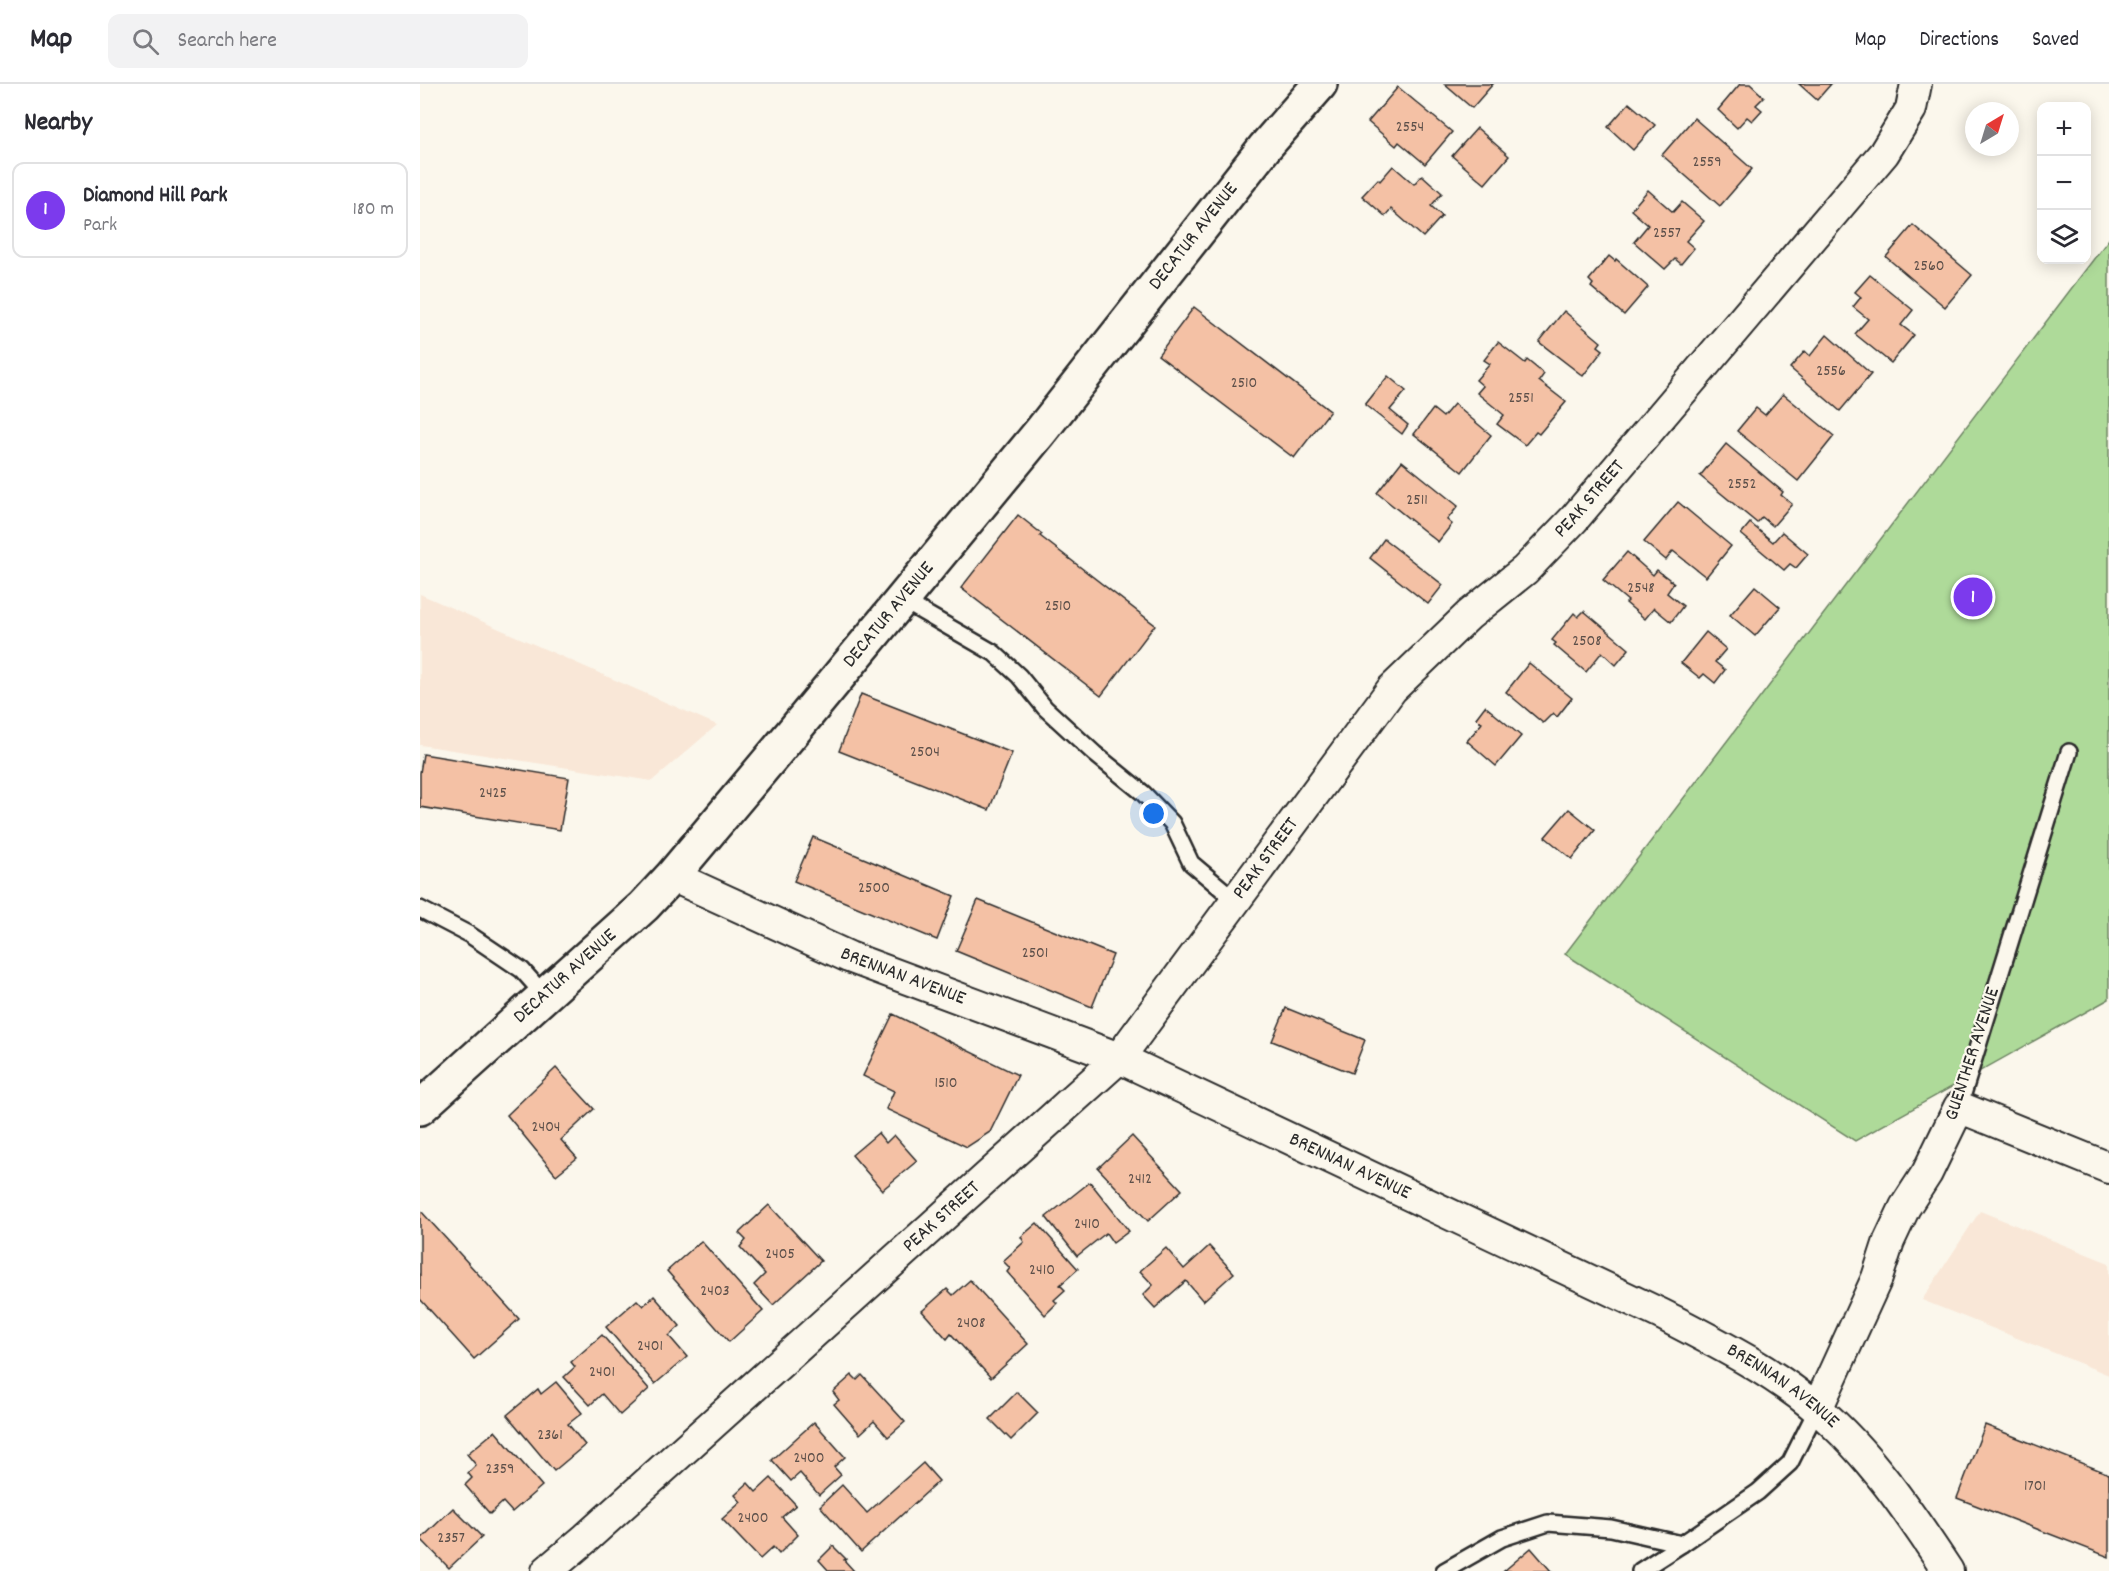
<!DOCTYPE html>
<html lang="en">
<head>
<meta charset="utf-8">
<style>
	body { margin:0; font-family:Dekko,sans-serif; background:#f2f2f3; color:#2b2b33 }
	.controls { position:absolute; right:18px; top:18px; display:grid; overflow:hidden; border-radius:12px; box-shadow:0 3px 15px #0003 }
	.controls button { width:54px; height:54px; display:grid; place-items:center; padding:0; border:0; border-bottom:2px solid #e1e1e2; background:#fff; color:#2b2b33; font:30px sans-serif }
	.compass { position:absolute; left:1545px; top:18px; width:54px; height:54px; border-radius:50%; background:#fff; box-shadow:0 3px 15px #0003; rotate:38deg }
	.you { position:absolute; left:734px; top:730px; width:21px; height:21px; margin:-15px; border:4px solid #fff; border-radius:50%; background:#1a73e8; box-shadow:0 0 0 9px #1a73e833 }
	.badge { display:grid; place-items:center; width:39px; height:39px; border-radius:50%; background:#7c3aed; color:#fff; font-size:20px; font-weight:700 }
	.pin { position:absolute; translate:-50% -50%; border:3px solid #fff; box-shadow:0 2px 6px #0006 }
	.list { margin:0; padding:0; list-style:none }
	h2 { display:flex; justify-content:space-between; align-items:center; height:78px; margin:0; padding:0 24px; font-size:26px }
	h2 small { font-size:20px; font-weight:400; color:#7c7c81 }
	.list li { display:grid; grid-template-columns:39px 1fr auto; gap:18px; align-items:center; box-sizing:border-box; height:96px; margin:0 12px 12px; padding:0 12px; border:2px solid #e1e1e2; border-radius:12px }
	.list b { display:block; font-size:22px; white-space:nowrap }
	.list p { margin:0; font-size:20px; white-space:nowrap; color:#7c7c81 }
	.list em { font-size:20px; font-style:normal; color:#7c7c81 }
	.icon { flex:none; width:33px; height:33px; fill:none; stroke:currentColor; stroke-width:2; stroke-linecap:round; stroke-linejoin:round }
	.map { position:relative; flex:none; width:1689px; height:1487px; overflow:hidden }
	header { display:flex; align-items:center; gap:36px; box-sizing:border-box; height:84px; padding:0 30px; background:#fff; border-bottom:2px solid #e1e1e2 }
	header strong { font-size:28px }
	nav { display:flex; gap:33px; margin-inline-start:auto; font-size:21px }
	.search { width:420px; height:54px; background:#f2f2f3; display:flex; align-items:center; gap:15px; box-sizing:border-box; padding:0 21px; border-radius:12px; color:#7c7c81; font-size:22px }
	main { display:flex }
	aside { flex:1; background:#fff }
	.map>svg:first-child { display:block }
	.built { fill:#f9e7d7 }
	.green { fill:#aeda99; stroke:#6c8262; stroke-width:1.5 }
	.building { fill:#f4c1a5; stroke:#2b2b2b; stroke-width:1.5 }
	.lines { fill:none; stroke-linecap:round; stroke-linejoin:round }
	.service-casing { stroke:#2b2b2b; stroke-width:20 }
	.minor-casing { stroke:#2b2b2b; stroke-width:34 }
	.secondary-casing { stroke:#2b2b2b; stroke-width:38 }
	.service { stroke:#fbf7ec; stroke-width:15 }
	.minor { stroke:#fbf7ec; stroke-width:30 }
	.secondary { stroke:#fbf7ec; stroke-width:33 }
	.labels { text-anchor:middle; dominant-baseline:central; stroke-width:4.5; stroke-linejoin:round; paint-order:stroke }
	.number-label { font-size:16px; fill:#5d504a }
	.street-label { font-size:20px; fill:#2b2b2b; stroke:#fbf7ec }
</style>
</head>
<body>
<header>
<strong>Map</strong>
<div class="search"><svg class="icon" aria-label="search" viewBox="0 0 24 24"><circle cx="10" cy="10" r="6"/><path d="M15 15l6 6"/></svg>Search here</div>
<nav><a>Map</a><a>Directions</a><a>Saved</a></nav>
</header>
<main>
<aside>
<h2>Nearby<small></small></h2>
<ul class="list">
<li><span class="badge">1</span><div><b>Diamond Hill Park</b><p>Park</p></div><em>180 m</em></li>
</ul>
</aside>
<div class="map">
<svg width="1689" height="1487" viewBox="0 0 1689 1487">
	<rect width="100%" height="100%" fill="#fbf7ec"/>
	<filter id="ink" filterUnits="userSpaceOnUse"><feTurbulence type="fractalNoise" baseFrequency=".0167" numOctaves="2"/><feDisplacementMap in="SourceGraphic" scale="12" xChannelSelector="R" yChannelSelector="G"/><feConvolveMatrix kernelMatrix="1 2 1 2 8 2 1 2 1" color-interpolation-filters="sRGB"/></filter>
	<g filter="url(#ink)">
		<g class="built">
			<path d="M0,510L297,641L232,697L0,661Z"/>
			<path d="M1560,1127L1689,1179V1291L1502,1216Z"/>
		</g>
		<path class="green" d="M1689,155V915L1435,1057L1145,870Z"/>
		<g class="building">
			<path d="M1024,0H1073L1052,24Z"/>
			<path d="M1320,0H1330L1344,13L1336,21L1342,26L1332,37L1327,33L1317,44L1298,26Z"/>
			<path d="M1379,0H1411L1397,16Z"/>
			<path d="M978,3L1032,48L1005,80L979,58L976,62L948,38Z"/>
			<path d="M1209,19L1235,41L1213,66L1188,43Z"/>
			<path d="M1274,34L1332,85L1300,122L1242,71Z"/>
			<path d="M1057,44L1089,72L1065,100L1032,72Z"/>
			<path d="M973,82L994,100L1002,91L1022,109L1011,122L1022,132L1003,153L971,125L965,132L942,112L958,95L960,97Z"/>
			<path d="M1228,106L1253,128L1262,118L1284,137L1266,157L1274,164L1261,180L1255,175L1245,185L1214,158L1228,141L1211,126Z"/>
			<path d="M1493,141L1552,191L1525,223L1466,173Z"/>
			<path d="M1189,172L1195,177L1196,175L1228,203L1204,231L1171,203L1173,200L1169,196Z"/>
			<path d="M1450,191L1493,226L1481,241L1494,251L1471,279L1435,250L1448,235L1433,223L1441,213L1435,208Z"/>
			<path d="M774,223L910,327L874,374L738,271Z"/>
			<path d="M1144,227L1181,258L1178,262L1183,266L1163,292L1119,258Z"/>
			<path d="M1407,251L1451,290L1420,327L1370,284L1385,267L1390,272Z"/>
			<path d="M1078,258L1105,279L1107,276L1124,290L1119,297L1146,318L1119,350L1116,348L1105,361L1077,340L1084,331L1057,309L1063,302L1056,296L1070,280L1064,276Z"/>
			<path d="M968,292L986,307L970,326L988,341L982,350L945,321Z"/>
			<path d="M1363,310L1414,352L1378,397L1317,347L1336,324L1345,331Z"/>
			<path d="M1034,320L1071,351L1042,388L994,350L1013,325L1023,333Z"/>
			<path d="M1306,360L1363,408L1361,411L1372,420L1353,442L1342,433L1337,439L1280,392Z"/>
			<path d="M982,377L1038,422L1027,436L1032,440L1018,458L957,409Z"/>
			<path d="M1258,418L1311,462L1286,493L1253,467L1246,476L1224,458Z"/>
			<path d="M598,431L622,450L620,452L735,541L681,612L541,504Z"/>
			<path d="M1330,439L1353,458L1362,448L1388,470L1376,484L1370,480L1364,486L1321,450Z"/>
			<path d="M964,455L1023,501L1008,520L950,474Z"/>
			<path d="M1207,468L1233,491L1237,486L1254,499L1247,509L1263,522L1251,538L1234,524L1225,535L1206,519L1208,517L1183,496Z"/>
			<path d="M1335,502L1360,523L1335,552L1310,531Z"/>
			<path d="M1164,527L1209,565L1196,581L1182,568L1166,588L1134,561L1136,559L1132,556L1154,529L1158,533Z"/>
			<path d="M1286,548L1306,565L1295,578L1305,586L1295,599L1284,590L1280,594L1261,579Z"/>
			<path d="M1109,579L1152,614L1137,633L1133,629L1123,639L1086,608Z"/>
			<path d="M441,610L592,669L569,726L419,667Z"/>
			<path d="M1065,622L1101,652L1076,682L1047,657L1062,639L1056,634Z"/>
			<path d="M3,670L149,694L140,746L0,723V689Z"/>
			<path d="M1149,725L1175,746L1152,775L1125,753Z"/>
			<path d="M393,753L534,812L517,856L374,797Z"/>
			<path d="M558,816L693,871L672,923L536,867Z"/>
			<path d="M866,924L945,956L932,989L852,957Z"/>
			<path d="M473,930L598,991L570,1048L547,1063L466,1025L474,1007L443,992Z"/>
			<path d="M136,984L174,1025L141,1056L157,1074L136,1091L87,1031Z"/>
			<path d="M458,1049L466,1059L474,1051L497,1077L462,1106L432,1071Z"/>
			<path d="M712,1052L762,1106L728,1137L678,1084Z"/>
			<path d="M670,1098L709,1147L693,1159L686,1149L657,1172L626,1133Z"/>
			<path d="M349,1121L401,1177L353,1221L334,1201L345,1190L320,1163L326,1156L319,1149Z"/>
			<path d="M0,1126L99,1235L54,1275L0,1215Z"/>
			<path d="M617,1139L658,1185L640,1201L645,1206L634,1216L637,1219L625,1231L587,1188L590,1184L583,1177L604,1158L601,1153Z"/>
			<path d="M281,1157L343,1227L309,1258L247,1187Z"/>
			<path d="M789,1162L814,1189L783,1217L766,1197L735,1224L723,1211L733,1201L720,1187L746,1164L764,1185Z"/>
			<path d="M550,1196L608,1260L571,1294L531,1250L527,1255L502,1227L527,1205L533,1211Z"/>
			<path d="M234,1212L260,1242L249,1252L267,1273L235,1300L186,1243L217,1216L223,1222Z"/>
			<path d="M182,1251L229,1305L200,1331L182,1310L170,1321L144,1293L155,1283L151,1278Z"/>
			<path d="M432,1291L437,1296L442,1291L485,1338L468,1353L454,1337L440,1350L414,1320L419,1316L413,1308Z"/>
			<path d="M136,1298L162,1329L148,1340L165,1361L134,1387L87,1331L118,1305L121,1310Z"/>
			<path d="M597,1308L618,1329L591,1356L570,1335Z"/>
			<path d="M394,1338L425,1373L414,1383L421,1391L399,1411L380,1389L371,1397L352,1376Z"/>
			<path d="M1565,1341L1689,1390V1473L1537,1414Z"/>
			<path d="M75,1347L122,1402L92,1428L83,1418L70,1430L45,1401L52,1394L48,1389L56,1381L47,1370Z"/>
			<path d="M503,1379L519,1397L441,1468L400,1422L422,1401L447,1429Z"/>
			<path d="M351,1394L376,1421L362,1433L378,1451L359,1470L353,1463L340,1475L302,1435L321,1418L315,1411L328,1399L336,1408Z"/>
			<path d="M33,1424L62,1453L29,1484L1,1455Z"/>
			<path d="M413,1462L426,1475L424,1476L434,1487H409L399,1476Z"/>
			<path d="M1111,1464L1131,1487H1084Z"/>
		</g>
		<g class="lines">
			<defs>
				<g id="service">
					<path d="M482,516L574,569L599,592L625,624L675,670L723,709L752,739L771,779L815,816"/>
					<path d="M0,825L50,851L102,886L125,912"/>
					<path d="M1539,1023L1649,668"/>
					<path d="M1024,1487L1082,1454L1128,1439L1191,1444L1262,1460L1338,1408L1370,1379L1397,1325"/>
					<path d="M1220,1487L1262,1460"/>
				</g>
				<g id="minor">
					<path id="s1" d="M252,792L429,873L699,974L1241,1230C1295,1258 1350,1285 1397,1325C1449,1368 1491,1431 1528,1487"/>
					<path d="M1397,1325L1457,1194L1469,1157L1485,1123L1507,1089L1539,1023L1689,1084"/>
					<path id="s2" d="M127,1487L166,1454L699,974L972,605L1049,531L1105,486L1154,435L1464,69L1491,25L1496,0"/>
				</g>
				<g id="secondary">
					<path id="s3" d="M0,1024L224,822L252,792L372,649L621,347L845,63L900,0"/>
				</g>
			</defs>
			<use href="#service" class="service-casing"/>
			<use href="#minor" class="minor-casing"/>
			<use href="#secondary" class="secondary-casing"/>
			<use href="#service" class="service"/>
			<use href="#minor" class="minor"/>
			<use href="#secondary" class="secondary"/>
		</g>
	</g>
	<g class="labels">
		<g class="number-label">
			<text x="990" y="43">2554</text>
			<text x="1287" y="78">2559</text>
			<text x="1247" y="149">2557</text>
			<text x="1509" y="182">2560</text>
			<text x="1411" y="287">2556</text>
			<text x="824" y="299">2510</text>
			<text x="1101" y="314">2551</text>
			<text x="1322" y="400">2552</text>
			<text x="997" y="416">2511</text>
			<text x="1221" y="504">2548</text>
			<text x="638" y="522">2510</text>
			<text x="1167" y="557">2508</text>
			<text x="505" y="668">2504</text>
			<text x="73" y="709">2425</text>
			<text x="454" y="804">2500</text>
			<text x="615" y="869">2501</text>
			<text x="526" y="999">1510</text>
			<text x="126" y="1043">2404</text>
			<text x="720" y="1095">2412</text>
			<text x="667" y="1140">2410</text>
			<text x="360" y="1170">2405</text>
			<text x="622" y="1186">2410</text>
			<text x="295" y="1207">2403</text>
			<text x="551" y="1239">2408</text>
			<text x="230" y="1262">2401</text>
			<text x="182" y="1288">2401</text>
			<text x="130" y="1351">2361</text>
			<text x="389" y="1374">2400</text>
			<text x="80" y="1385">2359</text>
			<text x="1615" y="1402">1701</text>
			<text x="333" y="1434">2400</text>
			<text x="31" y="1454">2357</text>
		</g>
		<g class="street-label">
			<text stroke="none"><textPath href="#s3" startOffset="1168">DECATUR AVENUE</textPath></text>
			<text stroke="none"><textPath href="#s2" startOffset="1502">PEAK STREET</textPath></text>
			<text stroke="none"><textPath href="#s3" startOffset="682">DECATUR AVENUE</textPath></text>
			<text stroke="none"><textPath href="#s2" startOffset="1016">PEAK STREET</textPath></text>
			<text stroke="none"><textPath href="#s3" startOffset="196">DECATUR AVENUE</textPath></text>
			<text stroke="none"><textPath href="#s1" startOffset="252">BRENNAN AVENUE</textPath></text>
			<text transform="translate(1553 970) rotate(-72)">GUENTHER AVENUE</text>
			<text stroke="none"><textPath href="#s1" startOffset="738">BRENNAN AVENUE</textPath></text>
			<text stroke="none"><textPath href="#s2" startOffset="530">PEAK STREET</textPath></text>
			<text stroke="none"><textPath href="#s1" startOffset="1224">BRENNAN AVENUE</textPath></text>
		</g>
	</g>
</svg>
<div class="controls">
<button>+</button>
<button>−</button>
<button><svg class="icon" aria-label="layers" viewBox="0 0 24 24"><path d="M12 4l9 5-9 5-9-5zM3 14l9 5 9-5"/></svg></button>
</div>
<svg class="compass" viewBox="-18 -18 36 36"><path d="M0-13l5 13h-10z" fill="#e53935"/><path d="M0 13l5-13h-10z" fill="#7c7c81"/></svg>
<div class="you"></div>
<div class="pin badge" style="left:1553px;top:513px">1</div>
</div>
</main>
</body>
</html>
